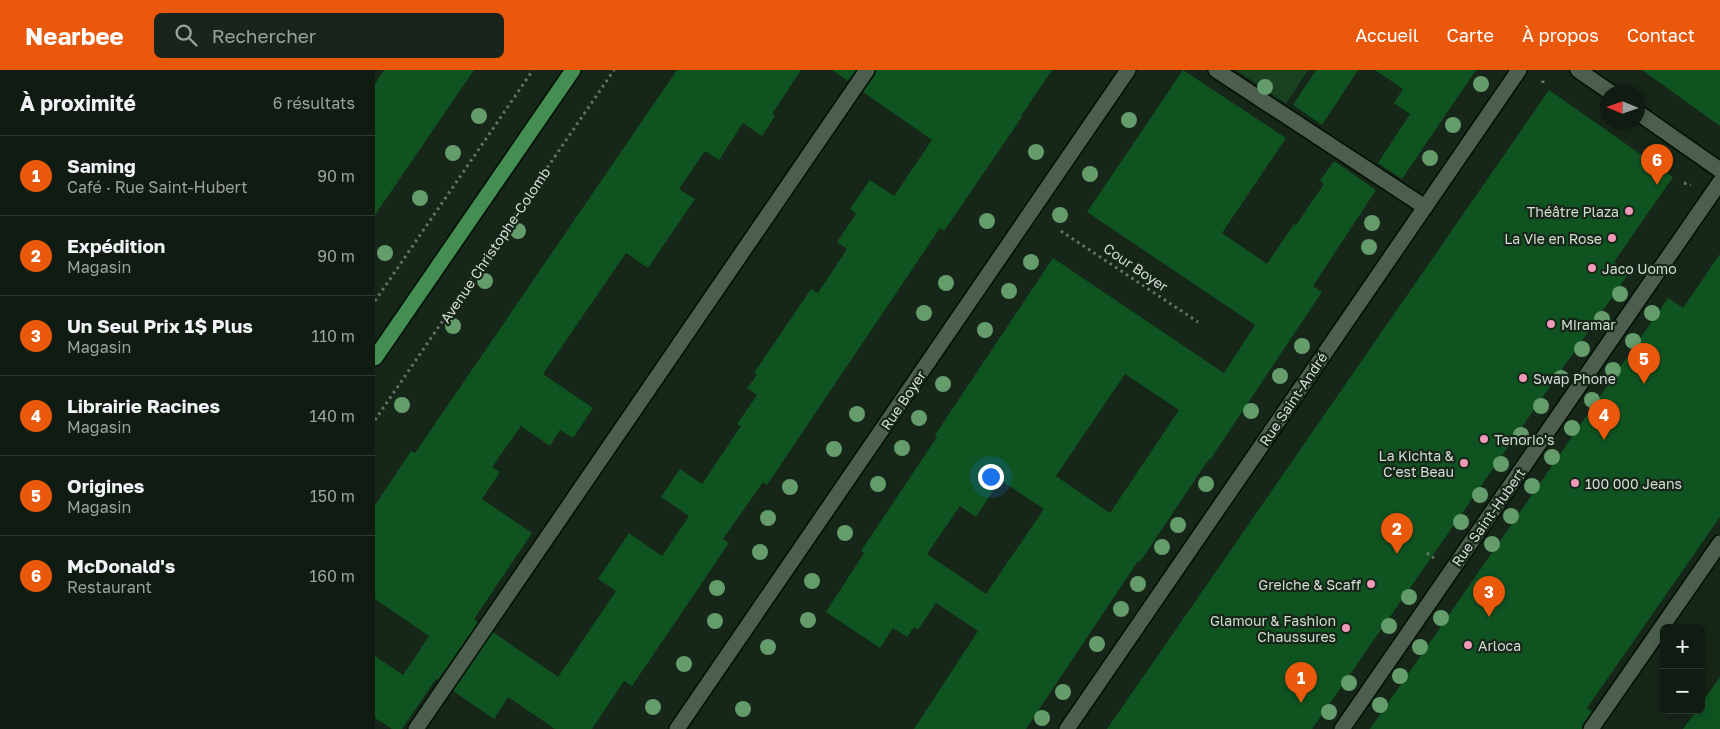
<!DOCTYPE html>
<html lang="fr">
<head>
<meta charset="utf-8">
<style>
	body { margin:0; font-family:"Golos Text",sans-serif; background:#19251b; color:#f1f3f6 }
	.controls { position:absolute; right:15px; bottom:15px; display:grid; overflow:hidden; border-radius:8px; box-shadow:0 2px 8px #0003 }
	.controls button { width:45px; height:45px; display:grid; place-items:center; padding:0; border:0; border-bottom:1px solid #303a32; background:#101c12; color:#f1f3f6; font:25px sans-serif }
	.compass { position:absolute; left:1225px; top:15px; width:45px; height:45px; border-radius:50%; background:#101c12; box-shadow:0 2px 8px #0003; rotate:272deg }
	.you { position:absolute; left:615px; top:406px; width:18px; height:18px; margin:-12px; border:4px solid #fff; border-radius:50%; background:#1a73e8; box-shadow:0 0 0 8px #1a73e833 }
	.badge { display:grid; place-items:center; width:32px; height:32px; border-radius:50%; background:#ea580c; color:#fff; font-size:16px; font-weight:700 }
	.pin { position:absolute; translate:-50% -41px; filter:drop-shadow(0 1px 2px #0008) }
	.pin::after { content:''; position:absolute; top:26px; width:18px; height:15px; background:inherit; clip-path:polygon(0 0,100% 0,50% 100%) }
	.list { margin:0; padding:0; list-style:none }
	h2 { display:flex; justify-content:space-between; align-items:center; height:65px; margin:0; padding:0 20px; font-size:21px }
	h2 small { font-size:16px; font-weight:400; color:#9ca19f }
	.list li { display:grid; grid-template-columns:32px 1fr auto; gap:15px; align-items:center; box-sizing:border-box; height:80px; padding:0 20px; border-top:1px solid #303a32 }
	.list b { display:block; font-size:19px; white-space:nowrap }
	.list p { margin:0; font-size:16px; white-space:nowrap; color:#9ca19f }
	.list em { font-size:16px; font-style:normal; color:#9ca19f }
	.icon { flex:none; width:28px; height:28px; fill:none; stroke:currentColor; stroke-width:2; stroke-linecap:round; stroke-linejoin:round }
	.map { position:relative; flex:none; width:1345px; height:659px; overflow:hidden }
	header { display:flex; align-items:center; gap:30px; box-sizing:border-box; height:70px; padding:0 25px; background:#ea580c; color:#fff }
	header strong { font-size:24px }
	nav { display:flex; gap:28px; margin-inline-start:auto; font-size:18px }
	.search { width:350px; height:45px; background:#19251b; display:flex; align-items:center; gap:12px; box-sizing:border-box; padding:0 18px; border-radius:8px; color:#9ca19f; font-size:19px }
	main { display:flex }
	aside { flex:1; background:#101c12 }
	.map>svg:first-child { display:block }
	.green { fill:#184120 }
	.building { fill:#0f5321; fill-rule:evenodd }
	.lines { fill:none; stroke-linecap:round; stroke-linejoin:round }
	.minor-casing { stroke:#020f04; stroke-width:18 }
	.major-casing { stroke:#020f04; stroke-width:18 }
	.path { stroke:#677569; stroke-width:3; stroke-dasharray:2.5 4; stroke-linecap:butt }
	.minor { stroke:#4c5f4e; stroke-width:15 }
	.major { stroke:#448e53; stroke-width:15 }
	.tree { fill:#649c6b }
	.poi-dot { fill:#ef9ab8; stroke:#162618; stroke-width:2 }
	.labels { text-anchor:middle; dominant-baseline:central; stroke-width:4.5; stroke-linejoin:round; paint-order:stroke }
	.poi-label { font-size:14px; fill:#d3ded4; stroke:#162618; text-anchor:start }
	.street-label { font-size:14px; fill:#d3ded4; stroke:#162618 }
</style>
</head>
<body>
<header>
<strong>Nearbee</strong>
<div class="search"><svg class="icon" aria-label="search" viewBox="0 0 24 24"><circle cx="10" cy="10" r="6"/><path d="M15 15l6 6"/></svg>Rechercher</div>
<nav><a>Accueil</a><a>Carte</a><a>À propos</a><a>Contact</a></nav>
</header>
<main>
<aside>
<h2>À proximité<small>6 résultats</small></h2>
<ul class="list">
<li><span class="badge">1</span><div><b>Saming</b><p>Café · Rue Saint-Hubert</p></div><em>90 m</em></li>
<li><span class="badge">2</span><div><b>Expédition</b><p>Magasin</p></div><em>90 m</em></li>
<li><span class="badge">3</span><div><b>Un Seul Prix 1$ Plus</b><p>Magasin</p></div><em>110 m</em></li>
<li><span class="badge">4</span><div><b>Librairie Racines</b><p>Magasin</p></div><em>140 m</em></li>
<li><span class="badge">5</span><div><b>Origines</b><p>Magasin</p></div><em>150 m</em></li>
<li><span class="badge">6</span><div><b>McDonald's</b><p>Restaurant</p></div><em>160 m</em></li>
</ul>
</aside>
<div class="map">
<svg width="1345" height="659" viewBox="0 0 1345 659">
	<rect width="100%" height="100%" fill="#162618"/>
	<path class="green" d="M861,0H933L911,34Z"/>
	<g class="building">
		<path d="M9,0H99L0,145V14Z"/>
		<path d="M302,0H426L397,44L400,46L387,66L368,53L344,90L330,81L304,119L320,129L273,198L251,183L168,304L218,338L198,368L185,360L175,376L146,356L117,397L125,402L107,429L157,463L99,549L103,552L63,610L61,609L27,659H17L0,648V586L28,605L54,566L0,529V435L36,381L40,383Z"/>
		<path d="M457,0H481L473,11Z"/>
		<path d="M501,0H677L646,46L647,47L569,161L565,158L392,415L388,412L348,469L354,473L257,616L249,611L217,659H180L133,627L119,649L78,621L118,562L183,607L241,521L223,509L254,463L287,486L314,446L286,427L305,399L327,414L366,356L362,354L382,325L372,318L382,305L379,303L436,219L443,223L472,179L462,172L481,144L475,139L495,110L519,126L557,70L488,22L500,5Z"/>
		<path d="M808,0L911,68L847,163L892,194L919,154L921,155L949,114L945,111L959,91L1001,120L938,216L947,222L835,390L834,389L765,492L763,491L651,659H539L603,561L561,533L543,560L539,557L532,567L518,558L505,578L451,542L489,483L486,481L562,367L560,365L678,188L849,303L880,255L712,142ZM750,304L804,340L735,443L681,406ZM625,410L669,439L611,524L552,484L585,436L601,447Z"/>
		<path d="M941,0H983L947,55L918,35Z"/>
		<path d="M1000,0H1101L1027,109L1003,93L1035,44L1019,33L1028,19Z"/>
		<path d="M1267,0H1345V56Z"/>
		<path d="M1174,20L1298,107L1239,192L1254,203L937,659H732Z"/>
		<path d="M1345,184V447L1212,638L1217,642L1208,654L1207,659H995L1293,228L1308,238Z"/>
		<path d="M1345,607V659H1308L1322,640H1326V634Z"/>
	</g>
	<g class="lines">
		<defs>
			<g id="minor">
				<path d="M841,0L1050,137"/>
				<path d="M1203,0L1235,22"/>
				<path d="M1262,42L1345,100"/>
				<path d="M41,659L492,0"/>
				<path d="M302,659L753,0"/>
				<path d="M692,659L1144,0"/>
				<path d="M967,659L1345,112"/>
				<path d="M1216,659L1345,473"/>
			</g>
			<path id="major" d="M0,288L198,0"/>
		</defs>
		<use href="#minor" class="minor-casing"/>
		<use href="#major" class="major-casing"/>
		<g class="path">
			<path d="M1168,13V9"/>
			<path d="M1309,113L1316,115"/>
			<path d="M686,161L823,252"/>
			<path d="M0,231L158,0"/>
			<path d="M0,350L239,0"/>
			<path d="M1052,483L1059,488"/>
		</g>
		<use href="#minor" class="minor"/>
		<use href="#major" class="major"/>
	</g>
	<g class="tree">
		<circle cx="1106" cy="14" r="8"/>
		<circle cx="890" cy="17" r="8"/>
		<circle cx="104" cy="46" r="8"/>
		<circle cx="754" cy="50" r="8"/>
		<circle cx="1078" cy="55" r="8"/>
		<circle cx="661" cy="82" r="8"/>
		<circle cx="78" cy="83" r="8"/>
		<circle cx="1055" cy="88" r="8"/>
		<circle cx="715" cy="104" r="8"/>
		<circle cx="45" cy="128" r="8"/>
		<circle cx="685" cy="145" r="8"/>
		<circle cx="612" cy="151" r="8"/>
		<circle cx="997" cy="153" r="8"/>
		<circle cx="143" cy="161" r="8"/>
		<circle cx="994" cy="177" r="8"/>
		<circle cx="10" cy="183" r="8"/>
		<circle cx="656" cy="192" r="8"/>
		<circle cx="110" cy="211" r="8"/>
		<circle cx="571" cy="213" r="8"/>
		<circle cx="634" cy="221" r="8"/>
		<circle cx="1245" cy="224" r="8"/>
		<circle cx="549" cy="243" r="8"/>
		<circle cx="1277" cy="243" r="8"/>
		<circle cx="1227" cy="249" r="8"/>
		<circle cx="78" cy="256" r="8"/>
		<circle cx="610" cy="260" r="8"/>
		<circle cx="1258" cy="271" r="8"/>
		<circle cx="927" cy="276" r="8"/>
		<circle cx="1207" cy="279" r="8"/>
		<circle cx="1238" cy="300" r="8"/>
		<circle cx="905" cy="306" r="8"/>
		<circle cx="1186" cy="308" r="8"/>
		<circle cx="568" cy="314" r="8"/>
		<circle cx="1217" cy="330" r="8"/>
		<circle cx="27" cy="335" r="8"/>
		<circle cx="1166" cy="336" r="8"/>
		<circle cx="876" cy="341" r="8"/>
		<circle cx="482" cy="344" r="8"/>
		<circle cx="544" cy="348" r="8"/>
		<circle cx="1197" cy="358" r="8"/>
		<circle cx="1146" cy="365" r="8"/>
		<circle cx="527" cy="378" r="8"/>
		<circle cx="459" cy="379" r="8"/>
		<circle cx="1177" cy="387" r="8"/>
		<circle cx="1126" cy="394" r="8"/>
		<circle cx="503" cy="414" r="8"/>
		<circle cx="831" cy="414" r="8"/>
		<circle cx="1157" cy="416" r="8"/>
		<circle cx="415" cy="417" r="8"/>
		<circle cx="1105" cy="425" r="8"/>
		<circle cx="1136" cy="446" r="8"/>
		<circle cx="393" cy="448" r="8"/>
		<circle cx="1086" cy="452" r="8"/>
		<circle cx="803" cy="455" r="8"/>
		<circle cx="470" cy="463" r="8"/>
		<circle cx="1117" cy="474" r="8"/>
		<circle cx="787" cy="477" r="8"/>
		<circle cx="385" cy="482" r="8"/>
		<circle cx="437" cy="511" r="8"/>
		<circle cx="763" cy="514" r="8"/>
		<circle cx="342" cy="518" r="8"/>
		<circle cx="1034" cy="527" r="8"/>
		<circle cx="746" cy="539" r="8"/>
		<circle cx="1066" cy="548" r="8"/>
		<circle cx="433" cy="550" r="8"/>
		<circle cx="340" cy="551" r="8"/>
		<circle cx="1014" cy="556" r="8"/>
		<circle cx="722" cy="574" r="8"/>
		<circle cx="393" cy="577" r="8"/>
		<circle cx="1045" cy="577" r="8"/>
		<circle cx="309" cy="594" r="8"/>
		<circle cx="1025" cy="606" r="8"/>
		<circle cx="974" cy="613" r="8"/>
		<circle cx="688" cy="622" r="8"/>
		<circle cx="1005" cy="635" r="8"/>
		<circle cx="278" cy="637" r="8"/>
		<circle cx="368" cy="639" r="8"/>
		<circle cx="954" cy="642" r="8"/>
		<circle cx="667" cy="648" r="8"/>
	</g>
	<g class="poi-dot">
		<circle cx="1254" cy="141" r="5"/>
		<circle cx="1237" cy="168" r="5"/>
		<circle cx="1217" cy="198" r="5"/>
		<circle cx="1176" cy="254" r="5"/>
		<circle cx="1148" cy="308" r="5"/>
		<circle cx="1109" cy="369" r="5"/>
		<circle cx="1089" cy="393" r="5"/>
		<circle cx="1200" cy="413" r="5"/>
		<circle cx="996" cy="514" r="5"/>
		<circle cx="971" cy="558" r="5"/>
		<circle cx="1093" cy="575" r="5"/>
	</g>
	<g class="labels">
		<g class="poi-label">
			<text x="1244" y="141" text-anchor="end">Théâtre Plaza</text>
			<text x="1227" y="168" text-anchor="end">La Vie en Rose</text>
			<text x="1227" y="198">Jaco Uomo</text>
			<text x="1186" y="254">Miramar</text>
			<text x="1158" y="308">Swap Phone</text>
			<text x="1119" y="369">Tenorio's</text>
			<text x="1079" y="385" text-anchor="end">La Kichta &amp;<tspan x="1079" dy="16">C'est Beau</tspan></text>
			<text x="1210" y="413">100 000 Jeans</text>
			<text x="986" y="514" text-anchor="end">Greiche &amp; Scaff</text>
			<text x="961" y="550" text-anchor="end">Glamour &amp; Fashion<tspan x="961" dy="16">Chaussures</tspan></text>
			<text x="1103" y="575">Arloca</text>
		</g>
		<g class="street-label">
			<text transform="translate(120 175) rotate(-56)">Avenue Christophe-Colomb</text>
			<text transform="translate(761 197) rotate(34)">Cour Boyer</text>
			<text transform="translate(918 329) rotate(-56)">Rue Saint-André</text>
			<text transform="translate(528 330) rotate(-56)">Rue Boyer</text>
			<text transform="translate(1113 447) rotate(-55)">Rue Saint-Hubert</text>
		</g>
	</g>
</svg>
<div class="controls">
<button>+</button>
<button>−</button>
</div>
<svg class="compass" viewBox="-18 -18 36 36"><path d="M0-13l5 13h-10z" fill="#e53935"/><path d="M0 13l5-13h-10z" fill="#9ca19f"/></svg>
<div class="you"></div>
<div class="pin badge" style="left:926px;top:633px">1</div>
<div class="pin badge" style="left:1022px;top:484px">2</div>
<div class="pin badge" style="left:1114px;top:547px">3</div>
<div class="pin badge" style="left:1229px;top:370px">4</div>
<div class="pin badge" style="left:1269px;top:314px">5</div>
<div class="pin badge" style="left:1282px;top:115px">6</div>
</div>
</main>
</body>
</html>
